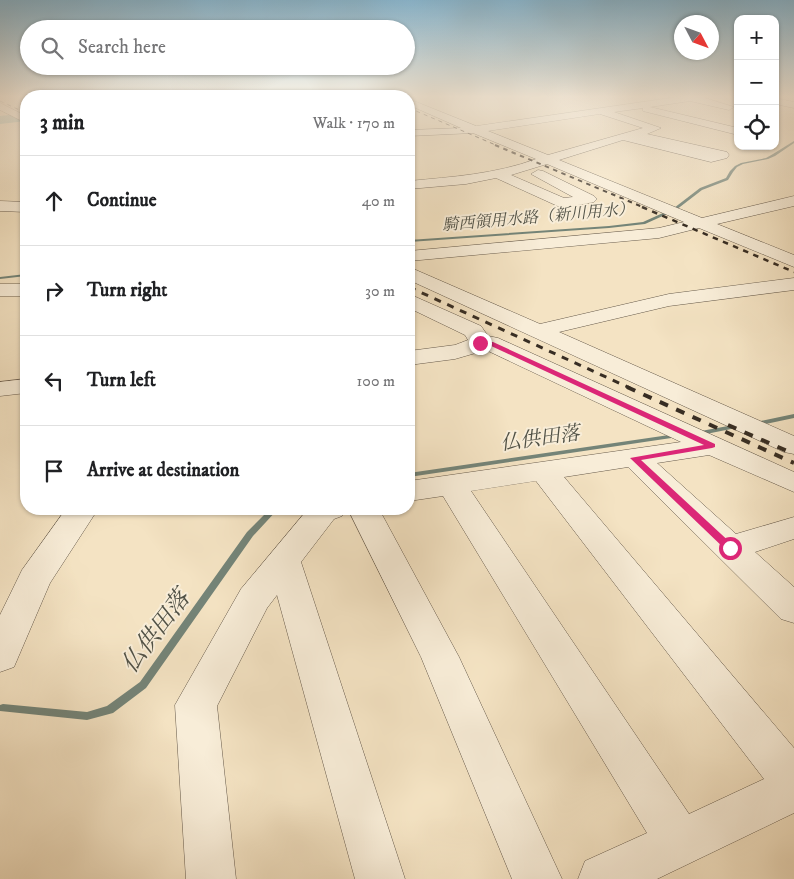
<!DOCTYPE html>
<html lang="en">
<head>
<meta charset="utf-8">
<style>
	body { margin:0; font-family:"IM FELL DW Pica","Noto Serif JP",serif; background:#f2f2f2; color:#202124 }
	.controls { position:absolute; right:15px; top:15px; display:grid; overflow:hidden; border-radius:10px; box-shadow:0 1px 4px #0004 }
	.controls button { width:45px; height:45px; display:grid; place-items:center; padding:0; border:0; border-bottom:1px solid #e0e0e0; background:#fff; color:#202124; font:25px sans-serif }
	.compass { position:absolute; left:674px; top:15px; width:45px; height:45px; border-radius:50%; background:#fff; box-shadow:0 1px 4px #0004; rotate:131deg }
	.stop { position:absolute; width:15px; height:15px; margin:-11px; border:4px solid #db2777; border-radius:50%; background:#fff }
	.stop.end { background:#db2777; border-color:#fff; box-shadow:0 1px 5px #0008 }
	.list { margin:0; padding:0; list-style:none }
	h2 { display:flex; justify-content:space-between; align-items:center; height:65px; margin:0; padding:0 20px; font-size:21px }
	h2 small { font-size:16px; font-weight:400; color:#757577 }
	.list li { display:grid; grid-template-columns:32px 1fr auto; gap:15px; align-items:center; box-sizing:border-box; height:90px; padding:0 20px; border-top:1px solid #e0e0e0 }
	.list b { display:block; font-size:19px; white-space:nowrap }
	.list em { font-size:16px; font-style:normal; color:#757577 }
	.icon { flex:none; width:28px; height:28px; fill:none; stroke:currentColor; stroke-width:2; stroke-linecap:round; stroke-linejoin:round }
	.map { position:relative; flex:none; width:794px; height:879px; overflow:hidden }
	.search { position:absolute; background:#fff; box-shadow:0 1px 4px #0004; left:20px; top:20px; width:395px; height:55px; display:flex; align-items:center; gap:12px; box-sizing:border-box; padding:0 18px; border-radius:28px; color:#757577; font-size:19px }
	.panel { position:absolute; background:#fff; box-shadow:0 1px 4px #0004; left:20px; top:90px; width:395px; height:425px; border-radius:20px }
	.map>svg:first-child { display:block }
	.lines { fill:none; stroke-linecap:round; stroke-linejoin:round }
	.stream { fill:#748478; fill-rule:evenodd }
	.river { fill:#9cbeb0; fill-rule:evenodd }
	.minor-casing { stroke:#665a4b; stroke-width:1 }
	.minor { fill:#f8edd8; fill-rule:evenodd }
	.rail-far4 { stroke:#372d23; stroke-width:1; stroke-dasharray:4 4; stroke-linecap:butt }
	.rail-far3 { stroke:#372d23; stroke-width:2; stroke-dasharray:4.5 4.5; stroke-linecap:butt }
	.rail-far2 { stroke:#372d23; stroke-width:2.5; stroke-dasharray:5.5 5.5; stroke-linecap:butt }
	.rail-far1 { stroke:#372d23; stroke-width:3; stroke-dasharray:7 7; stroke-linecap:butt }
	.rail { stroke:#372d23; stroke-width:4; stroke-dasharray:9 9; stroke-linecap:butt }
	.route { fill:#db2777 }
	.labels { text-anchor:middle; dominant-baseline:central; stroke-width:4; stroke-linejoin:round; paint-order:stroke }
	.far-water-label { font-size:16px; font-style:italic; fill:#505146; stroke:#f8edd8 }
	.water-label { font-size:20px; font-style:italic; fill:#505146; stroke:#f8edd8 }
	.near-water-label { font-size:24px; font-style:italic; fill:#505146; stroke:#f8edd8 }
</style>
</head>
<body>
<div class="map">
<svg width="794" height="879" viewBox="0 0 794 879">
	<rect width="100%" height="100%" fill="#f4e3c3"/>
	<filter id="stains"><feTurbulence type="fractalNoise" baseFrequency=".004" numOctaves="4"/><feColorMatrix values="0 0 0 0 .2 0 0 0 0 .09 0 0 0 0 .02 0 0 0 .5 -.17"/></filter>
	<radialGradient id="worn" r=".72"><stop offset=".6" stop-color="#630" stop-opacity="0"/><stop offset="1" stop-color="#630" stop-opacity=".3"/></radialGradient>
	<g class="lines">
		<g class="stream">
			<path d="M794,141V143L775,156L768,159L743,164L737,167L733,172L728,180L702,190L676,210L645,224L609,228L409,242V240L609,226L643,222L674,208L700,188L726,178L730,171L735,166L741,163L766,158L773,154Z"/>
			<path d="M26,274V276L0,279V277Z"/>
			<path d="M794,414V418L756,426L753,424L756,422Z"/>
			<path d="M739,424L742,426L741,427L701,435L698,433L701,431Z"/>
			<path d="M676,434L679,436L678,437L409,477V473Z"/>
			<path d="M270,509H278L253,536L146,688L113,713L87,720L0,711V705L3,704L87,712L107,706L140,682L247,532Z"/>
		</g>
		<path class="river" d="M26,113V121L0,124V116Z"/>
		<defs>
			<g id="minor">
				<path d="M684,96H708L705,98L734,107L729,110L690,101L650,107L738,128V135L643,111V108L614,112L661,128L647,134L727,152L729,155L727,158L711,162L623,140L559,160L702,218L794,196V206L717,224L794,255V267L699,228L659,238L409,261V251L659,228L684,222L547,164L511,175L564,198L573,197L531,174L538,170L543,171L594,196L597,199L594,202L562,208L496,178L466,184L409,189V181C452,177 496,174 536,159L473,133L409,136V130L461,128L409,105V99L476,126ZM600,114L643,128L548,155L488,131Z"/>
				<path d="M775,98L794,102V108L775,104Z"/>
				<path d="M0,103L26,116V123L0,110Z"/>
				<path d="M0,201L26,202V212L0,211Z"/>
				<path d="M409,267L540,324L669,294L794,278V290L669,306L559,332L794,436V454L784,452L409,280Z"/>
				<rect x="0" y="284" width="26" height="12"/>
				<path d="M409,294L481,326L488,336L498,338L794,472V492L709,455L657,463L736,534L794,517V539L755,552L794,587V623L781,619L628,467L564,477L794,748V813L657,879H578L585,861L647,833L443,496L409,501V481L681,442L486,350L455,359L409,365V351L455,345L468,340L465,335L409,308ZM536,481L764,779L689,814L471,491Z"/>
				<path d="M26,379V393L0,396V382Z"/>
				<path d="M66,509H98L50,583L14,667L0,672V615L22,570Z"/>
				<path d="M308,509H347L342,516L334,519L301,562L405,879H355L277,595L267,608L217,706L236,879H186L175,705L241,589Z"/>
				<path d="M348,509H379L459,657L562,879H512L421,657Z"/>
			</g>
		</defs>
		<use href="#minor" class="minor-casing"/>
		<use href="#minor" class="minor"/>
		<g class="rail-far4">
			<path d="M0,101L26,113"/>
			<path d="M409,108L498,146"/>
		</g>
		<path class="rail-far3" d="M495,145L645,208"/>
		<path class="rail-far2" d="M642,207L794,272"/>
		<path class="rail-far1" d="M409,287L630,388"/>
		<g class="rail">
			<path d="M627,387L794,463"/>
			<path d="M728,425L794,454"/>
		</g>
	</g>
	<linearGradient id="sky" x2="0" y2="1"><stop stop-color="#89b8d2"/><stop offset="0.44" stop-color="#faf2e4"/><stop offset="1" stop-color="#faf2e4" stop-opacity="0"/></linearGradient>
	<rect width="794" height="219" fill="url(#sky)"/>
	<path class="route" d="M480,341L493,342L715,444V447L712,448L641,460L734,546V551H727L630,458L704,445L489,345L478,344Z"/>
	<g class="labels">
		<g class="far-water-label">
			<text transform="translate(538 217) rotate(-5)">騎西領用水路（新川用水）</text>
		</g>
		<g class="water-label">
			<text transform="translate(540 439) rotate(-8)">仏供田落</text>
		</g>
		<g class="near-water-label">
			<text transform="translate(156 632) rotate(-53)">仏供田落</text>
		</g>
	</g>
	<rect width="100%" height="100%" filter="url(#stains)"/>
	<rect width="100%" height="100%" fill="url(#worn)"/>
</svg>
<div class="controls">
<button>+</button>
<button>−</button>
<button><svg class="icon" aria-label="locate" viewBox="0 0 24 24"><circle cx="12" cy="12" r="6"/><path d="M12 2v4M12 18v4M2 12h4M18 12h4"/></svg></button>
</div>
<svg class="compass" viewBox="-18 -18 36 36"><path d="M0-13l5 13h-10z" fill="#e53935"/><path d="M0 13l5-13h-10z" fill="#757577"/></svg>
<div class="stop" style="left:730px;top:548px"></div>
<div class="stop end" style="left:480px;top:343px"></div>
<div class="search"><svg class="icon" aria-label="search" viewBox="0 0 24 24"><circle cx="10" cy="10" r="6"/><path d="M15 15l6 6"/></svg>Search here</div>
<section class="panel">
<h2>3 min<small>Walk · 170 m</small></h2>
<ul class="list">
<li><svg class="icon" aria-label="ahead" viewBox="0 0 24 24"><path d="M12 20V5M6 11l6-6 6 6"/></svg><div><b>Continue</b></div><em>40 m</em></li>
<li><svg class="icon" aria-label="right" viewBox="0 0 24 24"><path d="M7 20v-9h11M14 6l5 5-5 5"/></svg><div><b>Turn right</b></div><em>30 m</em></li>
<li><svg class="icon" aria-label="left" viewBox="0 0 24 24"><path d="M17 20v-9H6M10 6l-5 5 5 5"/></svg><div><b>Turn left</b></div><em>100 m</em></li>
<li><svg class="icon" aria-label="arrive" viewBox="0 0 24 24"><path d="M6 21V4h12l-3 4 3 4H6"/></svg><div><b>Arrive at destination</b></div></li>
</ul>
</section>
</div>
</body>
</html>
